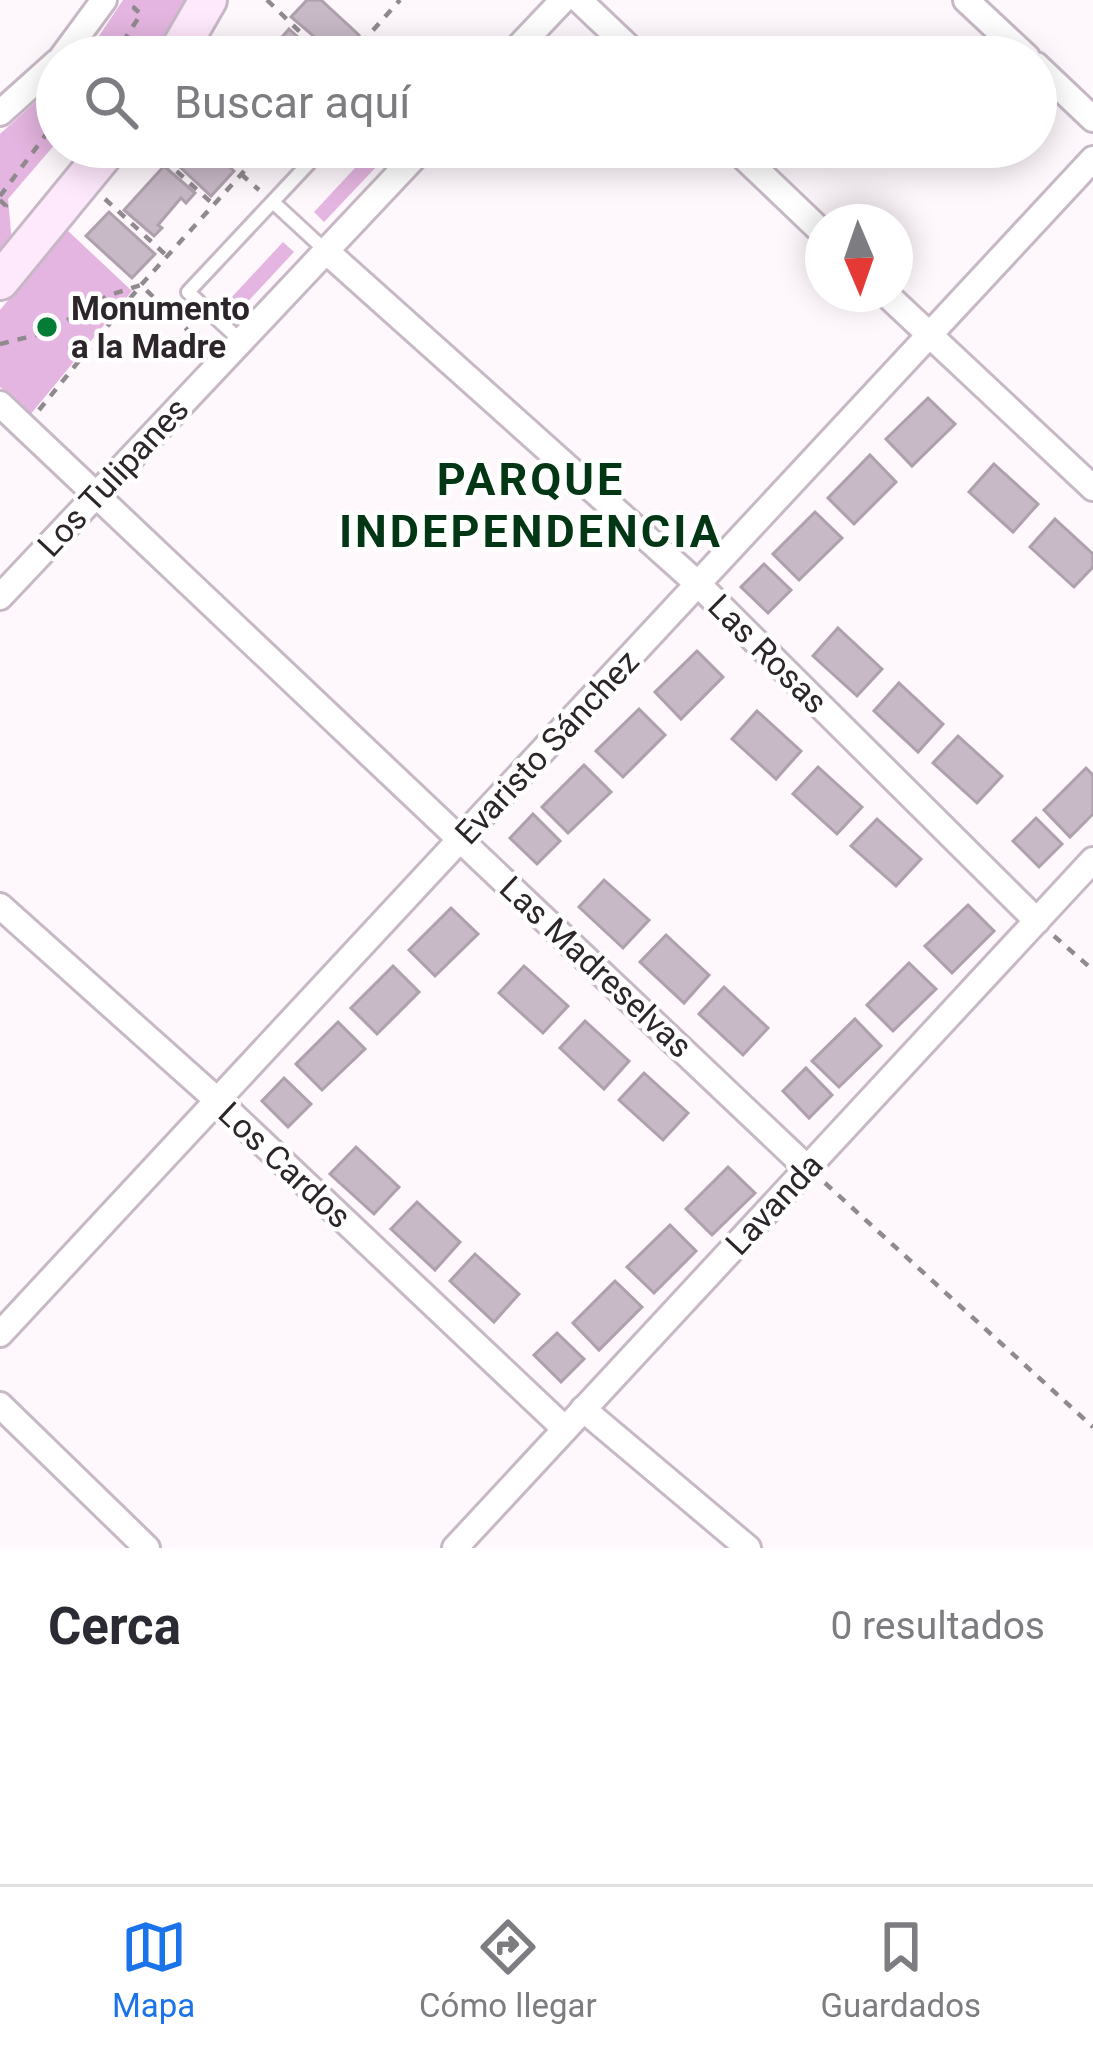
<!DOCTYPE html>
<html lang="es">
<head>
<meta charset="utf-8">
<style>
	body { margin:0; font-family:Roboto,sans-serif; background:#f2f2f3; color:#2b2b33 }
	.compass { position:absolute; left:805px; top:204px; width:108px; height:108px; border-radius:50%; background:#fff; box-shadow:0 6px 30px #0003; rotate:178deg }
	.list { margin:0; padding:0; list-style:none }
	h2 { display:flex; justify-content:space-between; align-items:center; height:156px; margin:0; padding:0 48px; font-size:51px }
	h2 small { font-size:39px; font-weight:400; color:#7c7c81 }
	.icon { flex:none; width:66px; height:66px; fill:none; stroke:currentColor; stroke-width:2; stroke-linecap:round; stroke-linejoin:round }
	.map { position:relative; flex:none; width:1093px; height:1548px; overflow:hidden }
	.search { position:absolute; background:#fff; box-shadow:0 6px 30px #0003; left:36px; right:36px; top:36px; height:132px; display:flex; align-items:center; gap:30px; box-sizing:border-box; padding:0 42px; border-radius:66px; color:#7c7c81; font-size:45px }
	.sheet { height:336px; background:#fff }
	nav { display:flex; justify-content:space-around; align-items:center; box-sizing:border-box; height:168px; border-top:3px solid #e1e1e2; background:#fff; font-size:33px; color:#7c7c81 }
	nav a { display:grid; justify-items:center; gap:6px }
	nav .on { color:#1a73e8 }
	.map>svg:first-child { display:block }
	.green { fill:#e4b5e0 }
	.building { fill:#c8b9c6; stroke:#afa0ad; stroke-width:3 }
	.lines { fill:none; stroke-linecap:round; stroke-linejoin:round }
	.lane-casing { stroke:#c7b8c6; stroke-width:18 }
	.street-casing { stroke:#c7b8c6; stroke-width:30 }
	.secondary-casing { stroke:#c7b8c6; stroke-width:42 }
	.path { stroke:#908a8f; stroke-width:4.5; stroke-dasharray:9 9; stroke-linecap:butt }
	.lane { stroke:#fff; stroke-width:12 }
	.street { stroke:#fff; stroke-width:24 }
	.secondary { stroke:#fee8fc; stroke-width:36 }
	.poi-dot { fill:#037d35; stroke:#fff; stroke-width:4.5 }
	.labels { text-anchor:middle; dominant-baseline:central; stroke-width:9; stroke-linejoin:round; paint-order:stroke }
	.poi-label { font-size:33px; font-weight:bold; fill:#2c262b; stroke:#fff; text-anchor:start }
	.street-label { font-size:33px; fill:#2c262b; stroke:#fff }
	.district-label { font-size:45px; font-weight:bold; letter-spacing:3px; fill:#023614; stroke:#fff }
</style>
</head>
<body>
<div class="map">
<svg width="1093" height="1548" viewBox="0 0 1093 1548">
	<rect width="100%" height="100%" fill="#fef8fd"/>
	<g class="green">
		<path d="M123,0H190L157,57H85Z"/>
		<path d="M57,82V142L8,199L12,243L0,257V134Z"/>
		<path d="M367,155L378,165L324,222L314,212Z"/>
		<path d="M67,230L132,291L30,415L0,387V310Z"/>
		<path d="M283,242L294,252L241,309L230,299Z"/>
	</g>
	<g class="building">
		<path d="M307,0H321L359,35L338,57L291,17Z"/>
		<path d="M289,29L320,57H265Z"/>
		<path d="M172,147H207L234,171L211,196L166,154Z"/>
		<path d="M164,166L195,193L186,203L181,198L158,225L162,228L154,236L124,210Z"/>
		<path d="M109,212L155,254L132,278L86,236Z"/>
		<path d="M928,398L955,424L912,466L886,439Z"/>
		<path d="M870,455L896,482L854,524L828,498Z"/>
		<path d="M994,464L1038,504L1013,532L969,492Z"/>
		<path d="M815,512L842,538L799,580L773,554Z"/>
		<path d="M1055,519L1093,554V567L1074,587L1030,547Z"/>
		<path d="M764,564L791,590L768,613L741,587Z"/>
		<path d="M838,628L882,669L857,696L813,656Z"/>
		<path d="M697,651L723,677L681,719L655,692Z"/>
		<path d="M899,683L943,724L918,752L874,711Z"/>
		<path d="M639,709L665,735L623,777L596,751Z"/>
		<path d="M757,711L801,751L776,779L732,739Z"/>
		<path d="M958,736L1002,776L977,803L933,763Z"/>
		<path d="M584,765L611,792L568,833L542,807Z"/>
		<path d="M818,767L862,807L837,834L793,794Z"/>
		<path d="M1086,768L1093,775V814L1070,837L1044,810Z"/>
		<path d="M533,814L560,841L537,864L510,838Z"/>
		<path d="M1036,818L1062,844L1039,867L1013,841Z"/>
		<path d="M877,819L921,859L896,886L851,846Z"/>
		<path d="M604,880L649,920L623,948L579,907Z"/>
		<path d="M968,905L994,931L952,973L925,946Z"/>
		<path d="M451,908L478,934L435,976L409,950Z"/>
		<path d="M666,935L709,975L684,1003L640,962Z"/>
		<path d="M909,963L936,989L893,1031L867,1005Z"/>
		<path d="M393,966L419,992L377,1034L351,1008Z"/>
		<path d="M524,966L568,1006L543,1033L499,993Z"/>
		<path d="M724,987L768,1028L743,1055L699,1014Z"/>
		<path d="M855,1019L881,1046L839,1087L812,1061Z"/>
		<path d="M585,1021L629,1061L604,1089L560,1048Z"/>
		<path d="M338,1022L365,1049L322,1090L296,1064Z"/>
		<path d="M806,1068L832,1095L809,1118L783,1091Z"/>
		<path d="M644,1073L688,1113L663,1140L619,1100Z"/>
		<path d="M284,1078L311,1104L288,1127L262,1101Z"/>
		<path d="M356,1147L399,1187L374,1214L330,1174Z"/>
		<path d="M728,1167L755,1193L712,1235L686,1209Z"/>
		<path d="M417,1202L460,1242L435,1270L391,1229Z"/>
		<path d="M670,1225L696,1251L654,1293L627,1267Z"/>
		<path d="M475,1254L519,1294L494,1322L450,1281Z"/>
		<path d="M615,1281L642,1307L599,1350L573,1323Z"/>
		<path d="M557,1333L584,1359L561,1382L534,1355Z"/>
	</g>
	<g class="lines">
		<defs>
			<g id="lane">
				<path d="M273,202L325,250"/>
				<path d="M241,341L188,292L324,147"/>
			</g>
			<g id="street">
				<path d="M579,0L639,57"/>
				<path d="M966,0L1027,57"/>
				<path d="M62,57L104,0"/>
				<path d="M509,57L563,0"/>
				<path d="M1036,65L1093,119"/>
				<path d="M0,113L57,62"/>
				<path d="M733,147L823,233"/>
				<path d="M326,251L698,584L1037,921"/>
				<path d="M886,294L1093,488"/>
				<path d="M0,404L807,1168"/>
				<path d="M0,597L424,147"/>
				<path d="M0,906L217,1100L565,1429"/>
				<path d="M0,1334L1093,159"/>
				<path d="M0,1405L147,1548"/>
				<path d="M583,1409L748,1548"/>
				<path d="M455,1548L1093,860"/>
			</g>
			<g id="secondary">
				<path d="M175,57L208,0"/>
				<path d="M0,281L110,147"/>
			</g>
		</defs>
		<use href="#lane" class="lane-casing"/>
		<use href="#street" class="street-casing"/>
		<use href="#secondary" class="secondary-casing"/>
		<g class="path">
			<path d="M267,0L326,57"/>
			<path d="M218,44L231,57"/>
			<path d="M113,57L141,14L134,8L140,0"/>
			<path d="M349,57L400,0"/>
			<path d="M150,147L214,205"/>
			<path d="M241,174L259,190"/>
			<path d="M0,196L57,120"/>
			<path d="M105,199L167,256"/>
			<path d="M0,200L6,206L0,213"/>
			<path d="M0,344L48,332L107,296L141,285L204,346"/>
			<path d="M39,410L141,285L266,147"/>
			<path d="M1054,936L1093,970"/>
			<path d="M825,1183L1093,1427"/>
		</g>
		<use href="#lane" class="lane"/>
		<use href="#street" class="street"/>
		<use href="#secondary" class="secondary"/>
	</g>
	<circle class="poi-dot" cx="47" cy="327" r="12"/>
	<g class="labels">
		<g class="poi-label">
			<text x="71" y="308">Monumento<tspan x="71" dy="38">a la Madre</tspan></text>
		</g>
		<g class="street-label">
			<text transform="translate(113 477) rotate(-47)">Los Tulipanes</text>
			<text transform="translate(768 654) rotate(45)">Las Rosas</text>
			<text transform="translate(547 747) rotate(-47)">Evaristo Sánchez</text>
			<text transform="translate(596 967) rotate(43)">Las Madreselvas</text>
			<text transform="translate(285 1165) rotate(43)">Los Cardos</text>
			<text transform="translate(774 1204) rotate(-47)">Lavanda</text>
		</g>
		<g class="district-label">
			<text x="531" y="479">PARQUE<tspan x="531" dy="52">INDEPENDENCIA</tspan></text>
		</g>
	</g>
</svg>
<svg class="compass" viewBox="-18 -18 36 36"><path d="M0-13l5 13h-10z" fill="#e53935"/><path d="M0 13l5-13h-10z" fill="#7c7c81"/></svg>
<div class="search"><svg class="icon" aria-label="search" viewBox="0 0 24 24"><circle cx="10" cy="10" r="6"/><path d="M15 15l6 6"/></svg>Buscar aquí</div>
</div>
<section class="sheet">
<h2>Cerca<small>0 resultados</small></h2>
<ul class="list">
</ul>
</section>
<nav>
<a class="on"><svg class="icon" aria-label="map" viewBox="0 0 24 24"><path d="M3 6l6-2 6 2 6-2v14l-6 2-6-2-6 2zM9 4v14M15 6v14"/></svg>Mapa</a>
<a><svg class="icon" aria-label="directions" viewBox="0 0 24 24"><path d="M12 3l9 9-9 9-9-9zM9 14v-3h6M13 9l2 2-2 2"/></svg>Cómo llegar</a>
<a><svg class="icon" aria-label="saved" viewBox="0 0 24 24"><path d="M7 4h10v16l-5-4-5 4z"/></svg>Guardados</a>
</nav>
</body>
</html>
